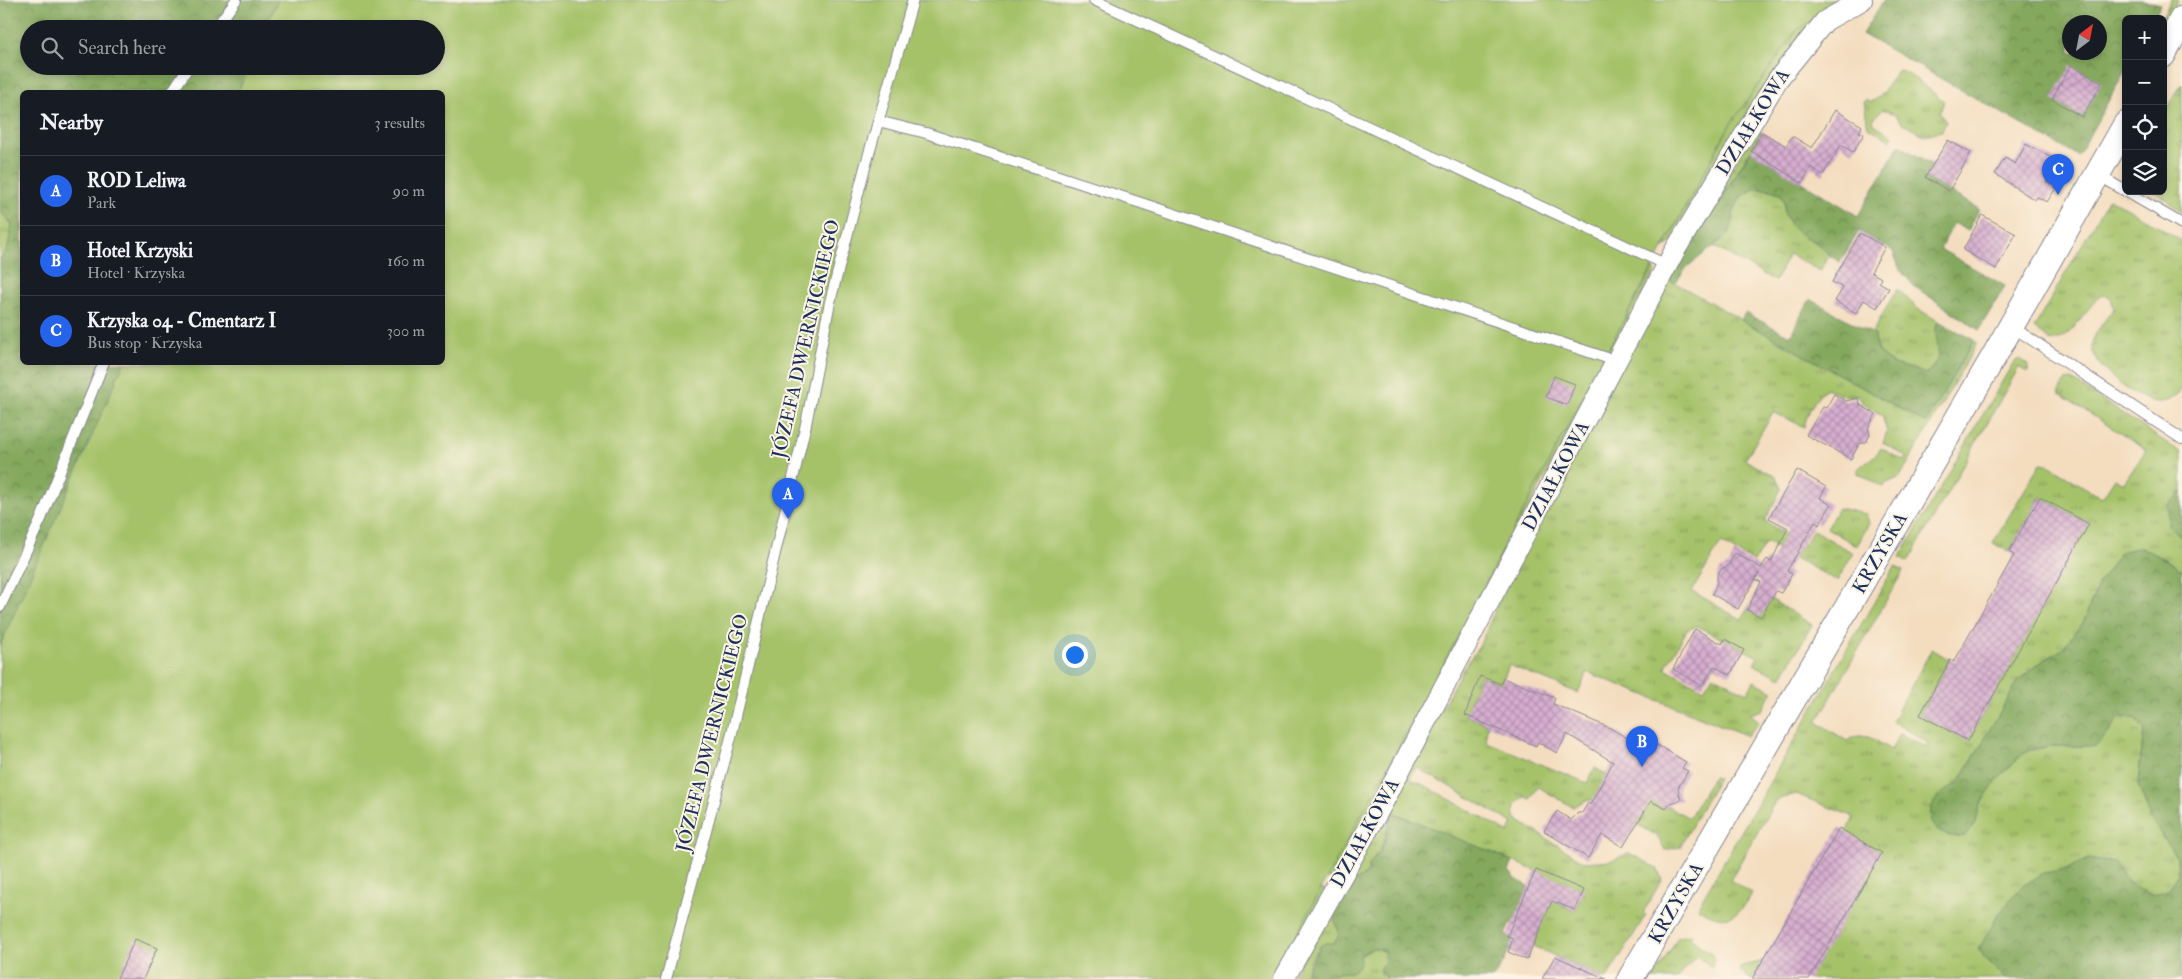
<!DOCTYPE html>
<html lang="en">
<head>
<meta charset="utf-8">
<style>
	body { margin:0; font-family:"IM FELL Double Pica",serif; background:#242831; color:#f1f3f6 }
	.controls { position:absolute; right:15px; top:15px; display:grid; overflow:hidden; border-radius:8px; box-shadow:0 2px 8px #0003 }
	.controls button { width:45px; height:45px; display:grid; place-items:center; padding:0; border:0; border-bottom:1px solid #363941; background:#171b24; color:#f1f3f6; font:25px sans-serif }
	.compass { position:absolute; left:2062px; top:15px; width:45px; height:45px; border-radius:50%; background:#171b24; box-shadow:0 2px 8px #0003; rotate:32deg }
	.you { position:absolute; left:1074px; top:654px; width:18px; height:18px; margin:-12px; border:4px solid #fff; border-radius:50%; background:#1a73e8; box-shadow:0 0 0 8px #1a73e833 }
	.badge { display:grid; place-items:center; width:32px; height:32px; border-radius:50%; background:#2563eb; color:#fff; font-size:16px; font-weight:700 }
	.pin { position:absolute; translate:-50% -41px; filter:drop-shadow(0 1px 2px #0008) }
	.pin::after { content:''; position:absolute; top:26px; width:18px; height:15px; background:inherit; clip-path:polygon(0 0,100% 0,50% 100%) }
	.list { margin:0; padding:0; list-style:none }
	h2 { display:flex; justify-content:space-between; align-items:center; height:65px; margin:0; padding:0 20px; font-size:21px }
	h2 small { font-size:16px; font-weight:400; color:#9ea1a6 }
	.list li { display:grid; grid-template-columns:32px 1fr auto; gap:15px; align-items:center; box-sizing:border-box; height:70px; padding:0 20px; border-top:1px solid #363941 }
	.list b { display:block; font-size:19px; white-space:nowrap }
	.list p { margin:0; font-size:16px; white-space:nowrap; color:#9ea1a6 }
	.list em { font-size:16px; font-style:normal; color:#9ea1a6 }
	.icon { flex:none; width:28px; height:28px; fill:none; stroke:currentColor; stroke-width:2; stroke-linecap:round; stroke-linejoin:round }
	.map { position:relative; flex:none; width:2182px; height:979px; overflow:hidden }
	.search { position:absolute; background:#171b24; box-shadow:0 2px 8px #0003; left:20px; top:20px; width:425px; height:55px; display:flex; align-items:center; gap:12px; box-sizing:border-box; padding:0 18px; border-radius:28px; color:#9ea1a6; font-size:19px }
	.panel { position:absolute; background:#171b24; box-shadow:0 2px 8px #0003; left:20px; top:90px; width:425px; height:275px; border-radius:8px }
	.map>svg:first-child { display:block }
	.grass { fill:url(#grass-tufts); stroke:#607864; fill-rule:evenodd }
	.forest { fill:url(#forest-crowns); stroke:#506c5e; fill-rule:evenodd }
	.green { fill:#a5c269; stroke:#607864 }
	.building { fill:url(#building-cross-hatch) }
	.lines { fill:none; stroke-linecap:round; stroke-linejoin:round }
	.service-casing { stroke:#88868e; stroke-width:12 }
	.minor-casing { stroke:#88868e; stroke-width:22 }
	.tertiary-casing { stroke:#88868e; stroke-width:27 }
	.service { stroke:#fff; stroke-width:10 }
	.minor { stroke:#fff; stroke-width:20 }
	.tertiary { stroke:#fff; stroke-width:25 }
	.labels { text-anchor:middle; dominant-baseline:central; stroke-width:4; stroke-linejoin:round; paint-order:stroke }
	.street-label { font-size:19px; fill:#1b2f5e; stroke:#fcf5e5 }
</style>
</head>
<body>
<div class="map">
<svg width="2182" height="979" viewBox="0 0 2182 979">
	<defs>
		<pattern id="grass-tufts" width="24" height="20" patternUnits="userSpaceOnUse" patternTransform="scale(1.25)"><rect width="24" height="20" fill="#a5c269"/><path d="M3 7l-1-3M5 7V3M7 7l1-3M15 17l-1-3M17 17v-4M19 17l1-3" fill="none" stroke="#869e5a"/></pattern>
		<pattern id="forest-crowns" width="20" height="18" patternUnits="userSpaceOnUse" patternTransform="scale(1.25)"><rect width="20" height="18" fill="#84a85d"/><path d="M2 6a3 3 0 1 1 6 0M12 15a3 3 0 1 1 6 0" fill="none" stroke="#6b8950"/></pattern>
		<pattern id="building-cross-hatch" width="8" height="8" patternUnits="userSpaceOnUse" patternTransform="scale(1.25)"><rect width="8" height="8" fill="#d7aecf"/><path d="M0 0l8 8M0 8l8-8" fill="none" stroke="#ae8eab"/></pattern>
	</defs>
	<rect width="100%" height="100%" fill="#fcf5e5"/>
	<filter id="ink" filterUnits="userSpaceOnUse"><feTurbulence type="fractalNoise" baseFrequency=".02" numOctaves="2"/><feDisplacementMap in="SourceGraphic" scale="10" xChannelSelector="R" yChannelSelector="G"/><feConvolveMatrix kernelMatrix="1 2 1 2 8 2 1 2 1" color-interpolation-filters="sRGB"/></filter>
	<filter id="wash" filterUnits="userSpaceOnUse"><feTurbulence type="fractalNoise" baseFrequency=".0096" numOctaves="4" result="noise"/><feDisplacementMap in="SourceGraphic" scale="20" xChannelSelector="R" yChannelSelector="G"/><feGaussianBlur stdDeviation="1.12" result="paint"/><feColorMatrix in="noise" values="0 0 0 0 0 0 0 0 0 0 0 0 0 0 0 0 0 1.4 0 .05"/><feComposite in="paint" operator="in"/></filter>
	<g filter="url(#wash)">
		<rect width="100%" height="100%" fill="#f4ddbf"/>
		<g class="grass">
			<path d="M2171,0H2178L2163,30V19H2161Z"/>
			<path d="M1827,10L1671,243L1663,249L1730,125L1796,31Z"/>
			<path d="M1899,70L1910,75L1944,101L1940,112L1946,122L1942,131L1924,135L1902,123L1895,114L1882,109L1873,120L1874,124L1893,136L1890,140L1868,127L1864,102L1866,99L1871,102C1885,96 1888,80 1899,70Z"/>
			<path d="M2182,83V212L2155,191H2163V116Z"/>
			<path d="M1754,132H1762L1670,280L1926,423L1974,340L1977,343L1900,477L1885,484L1883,487L1856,472C1863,461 1875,459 1881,448L1904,461L1907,457L1883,443L1887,432L1882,415L1863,404L1859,395L1845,397L1827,388C1813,400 1808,411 1804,427L1773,412L1745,460L1776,477L1781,489L1765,521L1804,545L1813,530L1853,553L1837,581L1766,542L1754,562L1721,543L1692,591L1741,620L1758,591L1812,625L1781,678L1755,665L1758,657L1697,626L1687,630L1665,668L1704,689L1713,675L1747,693L1754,681L1773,691L1762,710L1750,714L1759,721L1748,736L1587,672L1578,693L1509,665L1501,684L1480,676L1465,715L1488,725L1486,734L1487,742L1587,783L1595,768L1666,809L1668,806L1689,818L1713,777L1718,778L1680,847L1665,850L1657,836L1598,800H1586L1573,807L1538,787L1530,799L1526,797C1515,801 1512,808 1516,819L1584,862L1613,860L1629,853L1657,868L1662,879L1643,913L1646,915L1606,979H1582L1586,970L1533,946L1538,934L1510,923L1517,915L1527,890L1575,910L1583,890L1393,812L1380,851L1375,856L1368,872L1353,883L1336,926L1340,931L1339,936L1334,943C1314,943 1311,963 1303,979H1291L1464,667L1479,647L1499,601L1667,276ZM1416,767L1513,823L1509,833L1426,786L1410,779Z"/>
			<path d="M1754,189C1773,189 1786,190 1785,212L1803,236L1819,244L1829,255L1820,271L1789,254L1775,281L1713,246L1728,235L1732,225L1734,210L1741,197Z"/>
			<path d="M2109,198L2182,241V389C2176,399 2164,404 2152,401C2134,398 2093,367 2092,347C2091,336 2108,317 2114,308L2111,299L2103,294C2084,307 2076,338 2051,341L2034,328Z"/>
			<path d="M0,211L12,224L8,248L0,260Z"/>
			<path d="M1653,268L1656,271L1613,351L1607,352Z"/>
			<path d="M1897,289L1918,309L1938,321C1930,342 1951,350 1926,374C1902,364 1877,367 1875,335L1872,333Z"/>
			<path d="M2019,359L2028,365V373L2019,367L1908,562L1900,557L2013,363Z"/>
			<path d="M1600,364L1602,370L1332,879H1326L1443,665Z"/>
			<path d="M2072,380L2182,453V492L2169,525L2182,537V571L2165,559L2099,583L2083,623L2061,650L2037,665L2019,680L1959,782L1946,790L1976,823L1979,806L2000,776L2026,751L2051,746H2096L2109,732L2119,717L2135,718L2144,729L2138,785L2152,821L2177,857L2178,875L2168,890L2151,895L2130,884L2114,863L2088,859L2068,869L2044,873L1988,962L2008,979H1809L1846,832L1854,817L1796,794L1776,800L1730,880L1752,893C1737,921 1724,924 1697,908L1895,566L1903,571L1817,722L1847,741C1863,729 1876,741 1891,750L1900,734L1926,747L1928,743L1892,721L1932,649L1950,660L1920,715L1968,741L2088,524L2040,497L2009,552L1993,543L2037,469L2041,463L2047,464L2102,498L2115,478L2124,483L2146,450L2058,393L2066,381Z"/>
			<path d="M1838,508L1866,514L1869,523L1857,546L1827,528Z"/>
			<path d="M1321,889L1327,891L1278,979H1272Z"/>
			<path d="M1692,935L1690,938L1714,956L1712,968L1697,955L1676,979H1653L1678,937Z"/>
			<path d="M1373,947L1383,951L1387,959L1380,968V972L1387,979H1330L1338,973L1359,966L1361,954Z"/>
			<path d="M1761,962L1790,979H1750L1739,970L1742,966Z"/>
		</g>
		<g class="forest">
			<path d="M0,0H278L265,29H29V66H250L238,92H22V362L124,363L0,646V260L8,248L12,224L0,211Z"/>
			<path d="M1884,0H2142L2161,4L2153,19H2126V69L2078,156L1862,34ZM2070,22H2100V52H2070Z"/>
			<path d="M1899,145L1933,165L1926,178L1979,209L1968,231L1954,223L1940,249L2005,286L1979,330L1915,287L1900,270L1893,251L1859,231L1840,262L1829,255L1819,244L1803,236L1790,225L1784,212L1785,202L1780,193L1768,189H1754L1741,197L1734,210L1732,225L1728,235L1687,267L1675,283L1669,280L1751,151L1858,216Z"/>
			<path d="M1810,299L1875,335C1877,367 1902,364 1926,374C1950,353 1930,341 1938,321L1974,340L1926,423L1741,320L1745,313L1790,336Z"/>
			<path d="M2182,492V537L2168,525V504Z"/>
			<path d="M2139,547L2165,559L2182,571V979H2008L1988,962L1979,949L1998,915L2022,886L2044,873L2068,869L2088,859L2114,863L2130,884L2151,895L2168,890L2178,876L2177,857L2152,821L2138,785L2144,729L2135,718L2119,717L2109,732L2096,746H2051L2026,751L2000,776L1979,806L1976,823L1965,836C1946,839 1924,830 1932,806C1936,796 1950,787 1959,782L2019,680L2037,665L2061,650L2083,623L2099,583L2120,552Z"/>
			<path d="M1392,812L1513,861L1509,872L1514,875L1513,878L1529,886L1517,915L1510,923L1505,935L1513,938L1504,962L1492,979H1387L1380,973V968L1387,959L1383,951L1373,948L1361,954L1359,966L1351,972L1338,973L1330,979H1303L1320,946L1325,943H1334C1342,933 1338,929 1334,919L1353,883L1368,872L1369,865L1380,851L1386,837Z"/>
		</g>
		<path class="green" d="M278,0H1843L1796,31L1730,125L1600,364L1443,665L1272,979H0V646L124,363L442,362V92H238L249,66H436V29H265Z"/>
		<g id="blocks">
			<g class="building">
				<path d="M2071,65L2102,83L2082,117L2052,99Z"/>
				<path d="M1835,110L1862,126L1859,132L1864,134L1853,152L1841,145L1823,175L1811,167L1802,183L1751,151L1762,132L1786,146L1792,136L1812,148Z"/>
				<path d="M1948,140L1971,153L1949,191L1925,177Z"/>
				<path d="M2026,144L2057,161L2046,182L2056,188L2047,202L2037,197L2035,200L1995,174L2005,158L2015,164Z"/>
				<path d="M1982,215L2016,234L1996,269L1963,250Z"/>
				<path d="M1860,233L1885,247L1871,272L1881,278L1879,282L1889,288L1877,308L1864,300L1856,313L1835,301L1843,288L1832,282Z"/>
				<path d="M1554,376L1575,384L1567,405L1546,397Z"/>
				<path d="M1834,394L1846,401L1858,398L1860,405L1876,414L1868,428L1870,435L1866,442L1859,444L1851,459L1806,435L1823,407L1826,408Z"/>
				<path d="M1797,470L1826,487L1820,498L1831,505L1819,525L1815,522L1787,571L1792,574L1781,593L1776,591L1761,617L1747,610L1761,582L1755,579L1759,573L1738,609L1712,594L1717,583V575L1721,569L1728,566L1735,553L1761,568L1767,559L1771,562L1788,528L1769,518Z"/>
				<path d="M2040,497L2089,524L1968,741L1920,715L1950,660L1954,662L2014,555L2009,552Z"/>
				<path d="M1695,629L1722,644L1725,639L1744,650L1730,675L1714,666L1702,686L1673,669Z"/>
				<path d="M1480,676L1501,684L1503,678L1555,698L1553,704L1610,728L1644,748L1649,740L1686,762L1682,768L1688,771L1678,788L1681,800L1670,803L1666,809L1651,801L1623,847L1602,835L1588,858L1544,831L1557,811L1571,820L1578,813H1582L1588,803L1590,805L1613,762L1567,734L1557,753L1538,742L1536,746L1465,715Z"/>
				<path d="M1839,828L1882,853L1856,898L1809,979H1752Z"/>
				<path d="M1536,870L1584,890L1575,910L1552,901L1527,960L1508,952L1513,938L1507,936Z"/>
				<path d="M135,939L157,948L143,979H117Z"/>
				<path d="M1555,956L1606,979H1542Z"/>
			</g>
		</g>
	</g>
	<g filter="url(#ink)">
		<use href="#blocks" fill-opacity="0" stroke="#88868e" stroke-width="1"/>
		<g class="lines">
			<defs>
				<g id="service">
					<path d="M1094,0L1667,265"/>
					<path d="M215,29L236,0"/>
					<path d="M172,92L189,66"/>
					<path d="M878,121L926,133L1144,204L1616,361"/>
					<path d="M2098,175L2182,224"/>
					<path d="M2011,326L2182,439"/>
					<path d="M0,607L41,519L104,362"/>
					<path d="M666,979L730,741L806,424L830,302L864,171L913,0"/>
				</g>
				<path id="minor" d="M1284,979L1380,808L1674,252L1778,79L1825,21L1862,0"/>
				<g id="tertiary">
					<path d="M2163,55L2182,19"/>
					<path d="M1630,979L1993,358L2126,124"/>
				</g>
			</defs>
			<use href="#service" class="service-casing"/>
			<use href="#minor" class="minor-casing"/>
			<use href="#tertiary" class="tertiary-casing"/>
			<use href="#service" class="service"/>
			<use href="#minor" class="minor"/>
			<use href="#tertiary" class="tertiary"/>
		</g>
	</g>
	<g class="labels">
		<g class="street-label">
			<text transform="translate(1753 122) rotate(-58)">DZIAŁKOWA</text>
			<text transform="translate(806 339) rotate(-77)">JÓZEFA DWERNICKIEGO</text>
			<text transform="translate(1556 476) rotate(-62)">DZIAŁKOWA</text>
			<text transform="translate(1880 553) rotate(-60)">KRZYSKA</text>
			<text transform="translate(712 733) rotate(-76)">JÓZEFA DWERNICKIEGO</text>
			<text transform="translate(1365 833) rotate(-61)">DZIAŁKOWA</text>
			<text transform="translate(1676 903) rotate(-60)">KRZYSKA</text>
		</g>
	</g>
</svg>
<div class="controls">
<button>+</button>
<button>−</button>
<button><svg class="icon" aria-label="locate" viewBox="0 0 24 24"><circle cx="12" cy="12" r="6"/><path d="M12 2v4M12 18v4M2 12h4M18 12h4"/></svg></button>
<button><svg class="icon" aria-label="layers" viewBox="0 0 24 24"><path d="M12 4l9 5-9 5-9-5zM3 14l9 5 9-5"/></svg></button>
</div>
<svg class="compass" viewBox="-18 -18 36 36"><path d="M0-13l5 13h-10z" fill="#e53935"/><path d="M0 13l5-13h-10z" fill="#9ea1a6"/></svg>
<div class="you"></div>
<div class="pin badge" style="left:788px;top:519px">A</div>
<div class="pin badge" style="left:1642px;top:767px">B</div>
<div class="pin badge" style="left:2058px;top:195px">C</div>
<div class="search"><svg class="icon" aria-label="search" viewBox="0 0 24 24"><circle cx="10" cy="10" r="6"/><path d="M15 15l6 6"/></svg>Search here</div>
<section class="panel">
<h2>Nearby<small>3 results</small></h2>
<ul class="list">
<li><span class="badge">A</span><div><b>ROD Leliwa</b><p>Park</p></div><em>90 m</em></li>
<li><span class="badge">B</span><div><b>Hotel Krzyski</b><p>Hotel · Krzyska</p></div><em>160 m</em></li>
<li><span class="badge">C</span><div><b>Krzyska 04 - Cmentarz I</b><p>Bus stop · Krzyska</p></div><em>300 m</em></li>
</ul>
</section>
</div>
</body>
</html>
